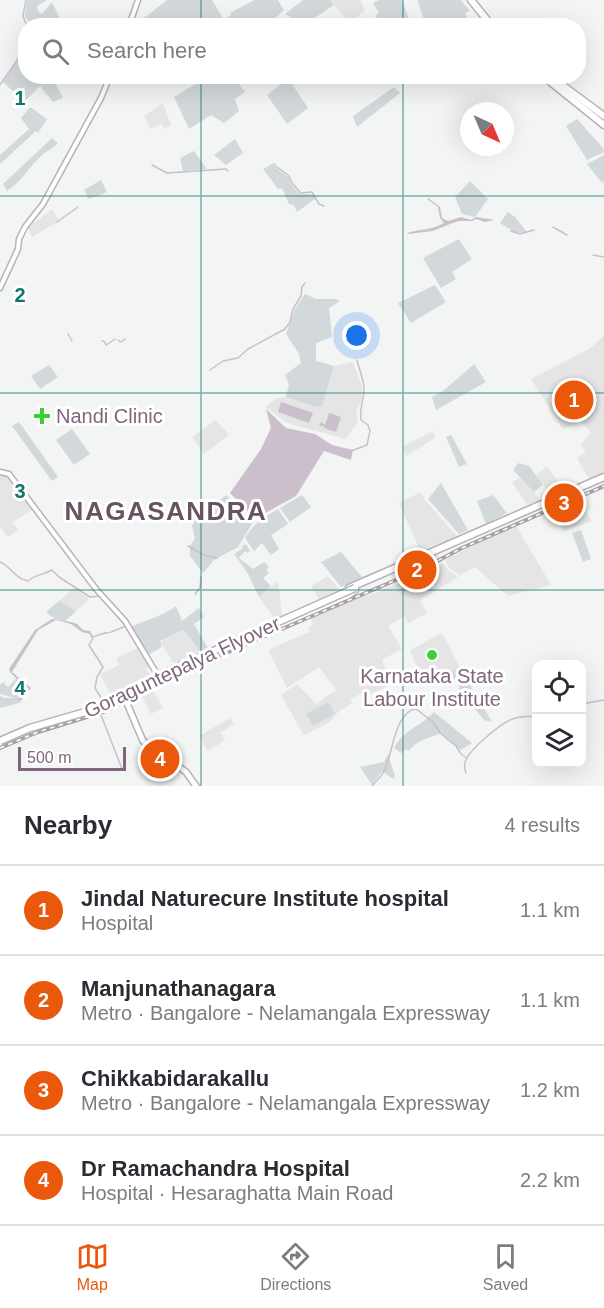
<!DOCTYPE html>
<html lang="en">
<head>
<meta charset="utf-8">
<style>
	body { margin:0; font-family:Arial,sans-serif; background:#f7f7f7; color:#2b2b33 }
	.controls { position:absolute; right:18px; bottom:18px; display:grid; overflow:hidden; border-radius:12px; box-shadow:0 6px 24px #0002 }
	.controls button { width:54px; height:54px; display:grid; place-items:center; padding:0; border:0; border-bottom:2px solid #e1e1e2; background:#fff; color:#2b2b33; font:30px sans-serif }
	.compass { position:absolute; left:460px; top:102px; width:54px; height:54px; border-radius:50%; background:#fff; box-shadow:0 6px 24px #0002; rotate:136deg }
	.scale { position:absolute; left:18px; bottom:15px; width:108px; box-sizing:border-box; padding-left:6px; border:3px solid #80677b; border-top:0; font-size:16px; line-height:21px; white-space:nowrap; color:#80677b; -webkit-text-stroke:4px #fff; paint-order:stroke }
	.you { position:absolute; left:357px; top:336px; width:21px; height:21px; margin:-15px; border:4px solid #fff; border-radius:50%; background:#1a73e8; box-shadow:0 0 0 9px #1a73e833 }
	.badge { display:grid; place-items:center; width:39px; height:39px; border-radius:50%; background:#ea580c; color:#fff; font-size:20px; font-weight:700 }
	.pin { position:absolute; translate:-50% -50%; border:3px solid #fff; box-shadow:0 2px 6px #0006 }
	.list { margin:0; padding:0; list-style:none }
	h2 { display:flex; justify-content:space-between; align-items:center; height:78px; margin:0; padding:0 24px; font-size:26px }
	h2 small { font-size:20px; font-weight:400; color:#7c7c81 }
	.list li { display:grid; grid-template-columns:39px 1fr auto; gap:18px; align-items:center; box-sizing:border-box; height:90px; padding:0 24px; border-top:2px solid #e1e1e2 }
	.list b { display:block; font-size:22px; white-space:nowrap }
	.list p { margin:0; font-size:20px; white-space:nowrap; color:#7c7c81 }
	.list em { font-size:20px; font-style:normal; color:#7c7c81 }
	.icon { flex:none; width:33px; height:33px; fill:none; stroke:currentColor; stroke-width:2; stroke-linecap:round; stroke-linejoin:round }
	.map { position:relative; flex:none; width:604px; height:786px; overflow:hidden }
	.search { position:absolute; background:#fff; box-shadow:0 6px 24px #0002; left:18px; right:18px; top:18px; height:66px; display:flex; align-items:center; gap:15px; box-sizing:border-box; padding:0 21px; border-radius:24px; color:#7c7c81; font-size:22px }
	.sheet { height:438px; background:#fff }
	nav { display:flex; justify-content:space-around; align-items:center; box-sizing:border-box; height:84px; border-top:2px solid #e1e1e2; background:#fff; font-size:16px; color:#7c7c81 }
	nav a { display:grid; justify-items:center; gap:3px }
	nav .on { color:#ea580c }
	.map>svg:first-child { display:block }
	.built { fill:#e5e5e6 }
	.green { fill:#d3d9db }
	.water { fill:#cbbfcb }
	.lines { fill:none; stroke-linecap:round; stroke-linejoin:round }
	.stream { stroke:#cbbfcb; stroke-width:1.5 }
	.secondary-casing { stroke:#b9b1b8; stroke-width:7 }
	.primary-casing { stroke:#b7b0b6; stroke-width:8 }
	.highway-casing { stroke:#b7b1b6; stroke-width:9 }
	.secondary { stroke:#fff; stroke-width:4 }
	.primary { stroke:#fff; stroke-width:5 }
	.highway { stroke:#fff; stroke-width:6 }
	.rail-casing { stroke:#aaa0a8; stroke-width:4 }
	.rail { stroke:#fff; stroke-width:1.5; stroke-dasharray:4.5; stroke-linecap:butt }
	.highway-bridge-casing { stroke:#b7b1b6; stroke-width:9; stroke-linecap:butt }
	.highway-bridge { stroke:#fff; stroke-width:6 }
	.grid { fill:none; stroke:#0f766e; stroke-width:1.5; stroke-opacity:0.55 }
	.poi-dot { fill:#3bd036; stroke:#fff; stroke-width:2 }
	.labels { text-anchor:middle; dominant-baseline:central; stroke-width:6; stroke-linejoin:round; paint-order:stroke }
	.poi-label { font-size:20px; fill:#80677b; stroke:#fff; text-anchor:start }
	.street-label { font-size:20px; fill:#80677b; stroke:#fff }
	.district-label { font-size:26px; font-weight:bold; letter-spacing:1.5px; fill:#665462; stroke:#fff }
	.grid-label { font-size:20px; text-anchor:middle; font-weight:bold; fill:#0f766e; stroke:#fff; stroke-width:6; stroke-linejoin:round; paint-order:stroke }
</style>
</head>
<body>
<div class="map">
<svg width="604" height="786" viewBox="0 0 604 786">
	<rect width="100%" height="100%" fill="#f2f5f4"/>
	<g class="built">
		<path d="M330,0H360L365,10L350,23Z"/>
		<path d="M163,103L171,125L165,129L161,124L151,129L144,116Z"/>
		<path d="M52,209L59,221L32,237L28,228Z"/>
		<path d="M604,336V472L589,479L577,458L586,451L581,445L591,433L581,421L563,429L531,379L589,349Z"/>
		<path d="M353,362L362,386V399L356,412L358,421L346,439L287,423L265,407L276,398L286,397L316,407L322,406L334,366Z"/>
		<path d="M216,420L229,435L204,454L192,437Z"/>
		<path d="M433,431L435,438L406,456L402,447Z"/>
		<path d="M547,466L563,489L551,495L536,475Z"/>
		<path d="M0,475H7L32,510L13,522L18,530L8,537L0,526Z"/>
		<path d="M521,477L534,492L540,500L527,505L512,482Z"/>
		<path d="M421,492L425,500L458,537L420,550L399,503Z"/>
		<path d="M577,498L592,521L563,531L559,519L555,516H548L545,512Z"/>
		<path d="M515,524L551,585L508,596L475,567L460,575L448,567L445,560Z"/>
		<path d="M443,564L450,572L458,577L420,600L427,613L408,623L404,616L388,626L402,649L382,660L391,684L371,694L369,689L350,700L352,703L338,712L330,722L304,735L281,695L297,684L316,704L336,690L319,667L287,688L268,650L309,632V627L313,625L311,618L364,595L368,596Z"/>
		<path d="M328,576L339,589L319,599L311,586Z"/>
		<path d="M278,581L282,615L275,619L259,597Z"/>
		<path d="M74,588L89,599L65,621L55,619L46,612Z"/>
		<path d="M185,630L200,651L174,663L160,642Z"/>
		<path d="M442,633L459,666L449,673L444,669L424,682L410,650Z"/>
		<path d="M138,648L150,666L146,669L151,676L112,697L100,674L119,665L116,658Z"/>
		<path d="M152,689L163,708L151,714L141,695Z"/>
		<path d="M230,718L234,724L220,733L225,740L208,751L199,736Z"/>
	</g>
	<g class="green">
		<path d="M27,0H47L37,6L38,11L42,14L52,2L60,19V25H31L25,16Z"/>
		<path d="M167,0H212L227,25H175L170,18L157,25H142L139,19L147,16Z"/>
		<path d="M254,0H278L284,10L268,25H232L227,18L231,15L230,13Z"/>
		<path d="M303,0H330L334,5L304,25L285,14Z"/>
		<path d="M379,0H402L411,25H380L375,15L379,13L373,3Z"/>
		<path d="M417,0H461L470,11L465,13L471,25H446L444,20L426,25Z"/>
		<path d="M25,50L26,76L52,77L63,98L53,102L40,86L26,100L18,96L3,82Z"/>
		<path d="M207,77H234L245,92L235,99L239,111L224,123L211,115L189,129L174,97Z"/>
		<path d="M288,78L308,108L287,124L267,95Z"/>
		<path d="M394,87L400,93L357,127L353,116Z"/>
		<path d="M30,107L47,119L38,133L36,131L0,164V155L29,129L21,118Z"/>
		<path d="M577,119L603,148L604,152L587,160L566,126Z"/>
		<path d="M52,138L58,143C53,149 48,150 42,155C29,167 23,180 7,191L3,184Z"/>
		<path d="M235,139L243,153L226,165L214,155Z"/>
		<path d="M194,151L207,169L183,171L180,158Z"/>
		<path d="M604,155V181L602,183L587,164Z"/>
		<path d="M274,163L276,164V168L289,178L291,184L300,194H313L315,199L297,212L294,205L289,204L282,188L278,189L263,169Z"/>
		<path d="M101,180L107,192L89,199L84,190Z"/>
		<path d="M470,181L488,199L475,217L462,214L455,197Z"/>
		<path d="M508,212L515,217L527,232L516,233L500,223Z"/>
		<path d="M459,239L472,259L452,272L456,279L441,288L423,258Z"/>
		<path d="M435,285L446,302L411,323L398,303Z"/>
		<path d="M305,294L316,299H336L340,301L329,308L332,337L316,343V361L334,366L322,406L316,407L286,397L289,384L285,375L301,363L299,354L286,334L295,309Z"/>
		<path d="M474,364L486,382L436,410L432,397L443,391Z"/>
		<path d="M49,365L58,377L40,389L31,376Z"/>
		<path d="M19,422L58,477L52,481L12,426Z"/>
		<path d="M72,429L90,454L74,465L56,440Z"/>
		<path d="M451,435L467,464L459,467L446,437Z"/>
		<path d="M519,463L529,466L543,485L534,492L514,471V468Z"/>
		<path d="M441,483L468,530L459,534L428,499Z"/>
		<path d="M226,495L253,522L238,547L214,560L203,573L190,556V546L195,538L192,526C199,511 215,505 226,495Z"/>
		<path d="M302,495L311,507L290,522L280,508Z"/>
		<path d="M493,495L507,513L486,524L477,501Z"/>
		<path d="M278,509L288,524L271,535L279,549L271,555L262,543L254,551L245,538C253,523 265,517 278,509Z"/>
		<path d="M581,530L591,559L583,562L572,533Z"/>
		<path d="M246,544L250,551L247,553L245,551L239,558L253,569L264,562L269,567L266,570L269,573L263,578L271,586L259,597L247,572L234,554L243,548L242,546Z"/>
		<path d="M341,552L362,577L341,587L321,562Z"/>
		<path d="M59,601L76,611L65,621L55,619L46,612Z"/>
		<path d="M176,606L182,621L199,608L204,617L194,624L208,648L200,651L184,630L160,641L162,647L146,656L131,627C145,620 163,616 176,606Z"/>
		<path d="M459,666L492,722L484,720L458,689L460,687L449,673Z"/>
		<path d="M16,678L27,689L18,697L19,703L0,708V696L5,698H15L0,694V685L3,682L8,687Z"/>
		<path d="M328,702L335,714L313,726L306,714Z"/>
		<path d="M434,712L472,743L461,750L441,733L418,742L408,751L406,749L401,753L394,748C402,731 421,726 434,712Z"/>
		<path d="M388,754L395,776L393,779L382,771L372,785L360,767L384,762Z"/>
	</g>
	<g class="water">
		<path d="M428,198L440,207L442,218L448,221L461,217L471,220L476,217C483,219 487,218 494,220L485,222L476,219L472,221H459L450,224L433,231L408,234L407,233C420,229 432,230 444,223L440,218L438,207L427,199Z"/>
		<path d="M281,402L313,413L309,423L278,412Z"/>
		<path d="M266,409L286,428L315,434L332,445L353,450L351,460L324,451L296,496L260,516L248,511L230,493L261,449L271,428Z"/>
		<path d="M329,413L341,417L336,432L324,428V426H319L321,422L325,425Z"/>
		<path d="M52,619L71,622L77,624L83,630L90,631L93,636L105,632H112L91,638L90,634L82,632L71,624L56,620L38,630L12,672L31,688L19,703L18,697L27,689L10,672L9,669L35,630Z"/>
	</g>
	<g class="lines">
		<g class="stream">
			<path d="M26,0L23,16L27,26"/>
			<path d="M0,85L26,47"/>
			<path d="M152,165L167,173L226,169L228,171"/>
			<path d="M277,167L289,176L292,183L301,193L312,192L319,204L324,206"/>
			<path d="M57,222L78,207"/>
			<path d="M553,227L567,235"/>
			<path d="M511,231L520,234L534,230"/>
			<path d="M593,255L604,257"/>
			<path d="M349,324L351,334"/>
			<path d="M68,334L72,341"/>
			<path d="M118,340L121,342L125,339"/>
			<path d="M102,341H104L106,345L115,339"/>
			<path d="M210,370L223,361L238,358L248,349L285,329L290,322L293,309L301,296L302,287L305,283"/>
			<path d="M351,451L367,445L370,431L368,425L361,420C359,409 364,400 364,389C364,380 359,369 357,360"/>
			<path d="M188,546L204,555L217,558"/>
			<path d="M0,562C11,566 15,579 28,581C36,574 43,575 52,570L59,577L90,597L100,596"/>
			<path d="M195,594L200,588L201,577"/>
			<path d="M111,632L126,626"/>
			<path d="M93,638L89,645L103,667L97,677L95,688L103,701"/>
			<path d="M582,704L604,700"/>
			<path d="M101,715L122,769"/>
			<path d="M466,773C465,771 464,765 465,763C466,752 502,722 513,719C520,716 529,717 536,716"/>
			<path d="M372,786C376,781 382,776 384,771C394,751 392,724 411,710L416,709L433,722L440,733L456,746L461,754L467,758"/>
		</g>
		<defs>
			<g id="secondary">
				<path d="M129,26L138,0"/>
				<path d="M0,288L18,249L19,239L25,227L43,204L101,98L110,76"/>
				<path d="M0,472L9,474L96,589L125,621L157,674"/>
			</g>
			<path id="primary" d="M123,694L143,741L186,772L196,786"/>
			<g id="highway">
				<path d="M471,0L492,26"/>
				<path d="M543,76L604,125"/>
				<path d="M550,76L604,116"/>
				<path d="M399,571L431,557"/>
				<path d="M349,588L604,477"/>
				<path d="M0,745L23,734L101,710L179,671L347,596L355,590"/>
			</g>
		</defs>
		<use href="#secondary" class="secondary-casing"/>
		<use href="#primary" class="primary-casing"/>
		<use href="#highway" class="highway-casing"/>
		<use href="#secondary" class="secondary"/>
		<use href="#primary" class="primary"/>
		<use href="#highway" class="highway"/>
		<defs>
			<path id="rail" d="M0,748L38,732L106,711L172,676L424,568L462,548L604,486"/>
		</defs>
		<use href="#rail" class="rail-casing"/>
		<use href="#rail" class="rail"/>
		<defs>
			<path id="highway-bridge" d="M0,741L30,728L99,708L177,667L355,588"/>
		</defs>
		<use href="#highway-bridge" class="highway-bridge-casing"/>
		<use href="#highway-bridge" class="highway-bridge"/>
	</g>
	<path class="grid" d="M201,0V26M403,0V26M201,76V786M403,76V786M0,196H604M0,393H604M0,590H604"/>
	<g class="poi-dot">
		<path d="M39 407h6v6h6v6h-6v6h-6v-6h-6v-6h6z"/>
		<circle cx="432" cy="655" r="6"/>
	</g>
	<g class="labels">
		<g class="poi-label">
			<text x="56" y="416">Nandi Clinic</text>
			<text x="432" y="676" text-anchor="middle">Karnataka State<tspan x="432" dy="23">Labour Institute</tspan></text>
		</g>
		<g class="street-label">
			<text transform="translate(182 667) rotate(-25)">Goraguntepalya Flyover</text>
		</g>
		<g class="district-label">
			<text x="166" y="511">NAGASANDRA</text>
		</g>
	</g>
	<g class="grid-label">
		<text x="20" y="105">1</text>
		<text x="20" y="302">2</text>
		<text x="20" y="498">3</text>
		<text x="20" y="695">4</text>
	</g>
</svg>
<div class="controls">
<button><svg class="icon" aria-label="locate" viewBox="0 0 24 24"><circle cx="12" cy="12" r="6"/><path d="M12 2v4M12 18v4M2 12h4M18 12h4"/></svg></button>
<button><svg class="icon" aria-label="layers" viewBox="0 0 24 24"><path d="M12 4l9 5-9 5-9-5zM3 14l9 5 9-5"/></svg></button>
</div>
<svg class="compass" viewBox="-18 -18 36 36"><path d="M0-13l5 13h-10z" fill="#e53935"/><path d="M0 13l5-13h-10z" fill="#7c7c81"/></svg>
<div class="scale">500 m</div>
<div class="you"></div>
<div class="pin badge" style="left:574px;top:400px">1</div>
<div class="pin badge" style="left:417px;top:570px">2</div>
<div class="pin badge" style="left:564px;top:503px">3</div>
<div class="pin badge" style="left:160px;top:759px">4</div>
<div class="search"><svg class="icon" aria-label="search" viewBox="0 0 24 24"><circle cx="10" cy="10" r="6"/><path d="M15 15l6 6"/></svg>Search here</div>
</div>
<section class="sheet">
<h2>Nearby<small>4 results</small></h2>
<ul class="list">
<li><span class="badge">1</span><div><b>Jindal Naturecure Institute hospital</b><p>Hospital</p></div><em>1.1 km</em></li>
<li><span class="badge">2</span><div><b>Manjunathanagara</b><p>Metro · Bangalore - Nelamangala Expressway</p></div><em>1.1 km</em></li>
<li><span class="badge">3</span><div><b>Chikkabidarakallu</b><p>Metro · Bangalore - Nelamangala Expressway</p></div><em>1.2 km</em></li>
<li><span class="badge">4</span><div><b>Dr Ramachandra Hospital</b><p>Hospital · Hesaraghatta Main Road</p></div><em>2.2 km</em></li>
</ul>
</section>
<nav>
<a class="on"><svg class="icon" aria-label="map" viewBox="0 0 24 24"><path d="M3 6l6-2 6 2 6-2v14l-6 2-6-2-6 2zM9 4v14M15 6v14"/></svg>Map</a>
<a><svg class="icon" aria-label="directions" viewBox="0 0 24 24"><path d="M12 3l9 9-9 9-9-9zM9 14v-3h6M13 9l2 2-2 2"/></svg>Directions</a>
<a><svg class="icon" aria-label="saved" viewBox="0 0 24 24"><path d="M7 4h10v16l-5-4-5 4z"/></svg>Saved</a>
</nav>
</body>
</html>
